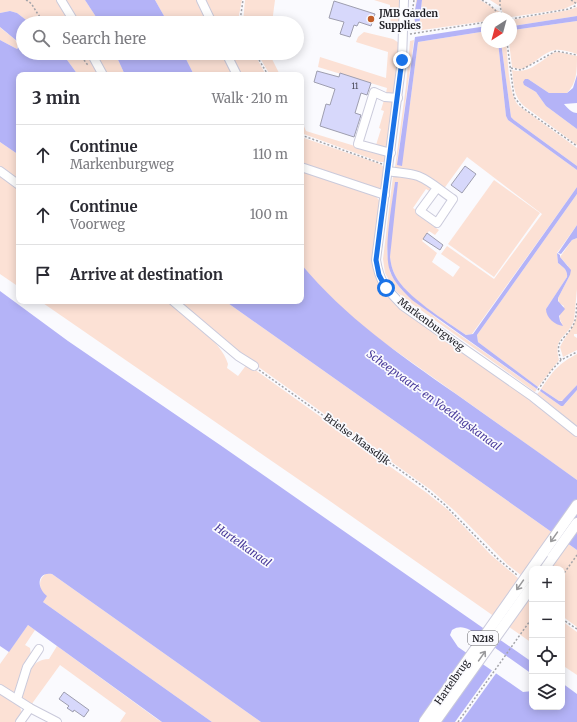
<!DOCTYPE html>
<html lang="en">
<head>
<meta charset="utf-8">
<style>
	body { margin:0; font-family:Merriweather,serif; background:#f2f2f3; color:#2b2b33 }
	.controls { position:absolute; right:12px; bottom:12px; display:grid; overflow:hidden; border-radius:8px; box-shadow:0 2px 10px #0003 }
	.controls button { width:36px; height:36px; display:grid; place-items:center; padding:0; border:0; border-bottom:1px solid #e1e1e2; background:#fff; color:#2b2b33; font:20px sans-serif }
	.compass { position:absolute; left:481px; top:12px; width:36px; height:36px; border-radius:50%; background:#fff; box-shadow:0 2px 10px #0003; rotate:216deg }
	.stop { position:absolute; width:12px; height:12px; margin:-9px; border:3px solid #1a73e8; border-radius:50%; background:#fff }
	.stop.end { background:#1a73e8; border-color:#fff; box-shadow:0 1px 4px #0008 }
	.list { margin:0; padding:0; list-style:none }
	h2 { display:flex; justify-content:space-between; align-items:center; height:52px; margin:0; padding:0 16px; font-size:17px }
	h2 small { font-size:13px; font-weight:400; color:#7c7c81 }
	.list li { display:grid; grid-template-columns:26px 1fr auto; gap:12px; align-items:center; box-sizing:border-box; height:60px; padding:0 16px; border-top:1px solid #e1e1e2 }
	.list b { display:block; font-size:15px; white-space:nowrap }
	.list p { margin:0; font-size:13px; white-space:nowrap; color:#7c7c81 }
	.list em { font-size:13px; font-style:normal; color:#7c7c81 }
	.icon { flex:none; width:22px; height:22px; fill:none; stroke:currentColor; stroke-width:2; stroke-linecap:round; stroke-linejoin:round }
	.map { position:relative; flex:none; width:577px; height:722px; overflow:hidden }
	.search { position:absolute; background:#fff; box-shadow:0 2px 10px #0003; left:16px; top:16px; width:288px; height:44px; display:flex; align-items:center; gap:10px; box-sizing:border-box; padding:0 14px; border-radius:22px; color:#7c7c81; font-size:15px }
	.panel { position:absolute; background:#fff; box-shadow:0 2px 10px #0003; left:16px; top:72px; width:288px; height:232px; border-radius:8px }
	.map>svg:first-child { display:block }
	.green { fill:#fce1d5 }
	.water { fill:#b4b3f7 }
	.pier { fill:#fafafe }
	.building { fill:#d7d8fb; stroke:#9e9eaf }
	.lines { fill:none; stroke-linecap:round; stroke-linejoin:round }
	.minor-casing { stroke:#cacadb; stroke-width:10 }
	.major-casing { stroke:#cacadb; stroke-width:12 }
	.path { stroke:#a4a4a9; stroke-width:1.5; stroke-dasharray:2 2; stroke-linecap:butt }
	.minor { stroke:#fff; stroke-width:8 }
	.major { stroke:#fff; stroke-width:10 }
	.major-bridge-casing { stroke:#cacadb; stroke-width:12; stroke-linecap:butt }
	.major-bridge { stroke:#fff; stroke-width:10 }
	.oneway { stroke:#9a9a9c }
	.route { stroke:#1a73e8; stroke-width:5 }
	.poi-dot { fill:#c35f29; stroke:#fafafe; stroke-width:1.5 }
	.labels { text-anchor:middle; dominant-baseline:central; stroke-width:3.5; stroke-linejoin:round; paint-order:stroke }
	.number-label { font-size:8px; fill:#4c4c5a }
	.shield { fill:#fafafe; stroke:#606065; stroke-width:1 }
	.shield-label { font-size:9px; font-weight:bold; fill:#1e1e24 }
	.poi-label { font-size:10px; font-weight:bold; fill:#1e1e24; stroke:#fafafe; text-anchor:start }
	.street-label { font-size:10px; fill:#1e1e24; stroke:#fafafe }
	.water-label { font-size:11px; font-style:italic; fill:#493b9b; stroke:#fafafe }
</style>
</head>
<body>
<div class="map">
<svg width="577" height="722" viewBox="0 0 577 722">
	<rect width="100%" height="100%" fill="#fafafe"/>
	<g class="green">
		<path d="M0,0H58L73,23H30L17,13L10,11L0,13Z"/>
		<path d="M65,0H85L100,23H79Z"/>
		<path d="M155,0H199L210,23H168Z"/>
		<path d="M203,0H242L239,15V23H215Z"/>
		<path d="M245,0H275L272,23H243Z"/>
		<path d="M374,0H401L400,26L397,30L391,32L390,5Z"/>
		<path d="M416,0H417L414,15L415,28L419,27L422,0H480L500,12L501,18H487V21L415,31L413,28Z"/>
		<path d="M490,0H577V3L564,9L504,18L501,7Z"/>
		<path d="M577,7V16L513,26L511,28L513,30L577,21V54C570,52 562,49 555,50C543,52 531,67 521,69C518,69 515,68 512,67L509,42H511V20L569,10Z"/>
		<path d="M0,27C6,34 21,39 17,49L0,40Z"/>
		<path d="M487,31V42H498L506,116L508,120L577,170V187L472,334L466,335C445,320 406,298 395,275C392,269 391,264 390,257L395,182L387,253L390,272L396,282L402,290L440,321L537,389L535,392L411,303L398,293L392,286L385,273L383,259L393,176C405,175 421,179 430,188L431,192L426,189L413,208L420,213L419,216L439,230L435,235L429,231L422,241L437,253L432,262L453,277L460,267L441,254L447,246L494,279L542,214L467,157L443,190L397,170L395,167L406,86L410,41L414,40L397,164L410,104L418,42Z"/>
		<path d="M364,32L393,39L399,43L400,53L395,92L393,94L386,93L387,88L318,67L320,57L386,78L388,52L356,42L358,37Z"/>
		<path d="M501,42H506C508,58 508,95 519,106L577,148V166L514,120L511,117Z"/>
		<path d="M558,52L577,56C577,70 577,83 567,93H549L528,79L524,85L536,92L546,106L577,129V145L524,106C513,95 514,85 512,70C527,75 541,61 553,53Z"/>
		<path d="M62,53H89L100,75H78Z"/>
		<path d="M95,53H115L125,75H106Z"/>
		<path d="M183,53H224L235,75H194Z"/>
		<path d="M229,53H254L266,75H239Z"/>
		<path d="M257,53H269L280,75H270Z"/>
		<path d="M384,100L393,102L388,145L387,147L383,148L376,145L381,129L379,128L384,111L381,110Z"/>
		<path d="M301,119L306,131L384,155L386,157V162H380L301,133Z"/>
		<path d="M301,137L380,164L385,168L382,187L378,189L301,164Z"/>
		<path d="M0,142L19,155V180L0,167Z"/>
		<path d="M301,169L375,195L381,203L376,246L383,288L539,405L577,436V480L379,339L347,313L312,278L301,264Z"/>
		<path d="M0,175L19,188V287L0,274Z"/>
		<path d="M494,180L540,213L494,277L448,244Z"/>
		<path d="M577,194V225L557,253L558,263C563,267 568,270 567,277L546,309L563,324C557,318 560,313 564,306L559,303L558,298L570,275L568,266L560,257L572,240L577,238V289L574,321C566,339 553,337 559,360L538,387L478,342L477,335Z"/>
		<path d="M40,301H168C187,318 221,340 228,364L227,368L238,376L247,364L427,493L448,510L491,555L532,590V643L327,499Z"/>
		<path d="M179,301H225L577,550V627L562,616V569H532V584L507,564L456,512L431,490L250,361Z"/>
		<path d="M577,316V334H574V336L577,338V350L563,357L560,347C566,334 573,330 577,316Z"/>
		<path d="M577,354V385L564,400L559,401L541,389C552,372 559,363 577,354Z"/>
		<path d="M577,390V426L537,394L540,391L561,406L565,404Z"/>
		<path d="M47,573L52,574L261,722H212L43,602C42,590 35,581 47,573Z"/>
		<path d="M562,621L577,632V675L562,665Z"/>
		<path d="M28,625L35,630L25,645L30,648L31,655L20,675L15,694L0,685V664Z"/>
		<path d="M57,646L157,719L162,722H120L126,713L60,665L31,705L21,699C23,682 29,659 49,659Z"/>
		<path d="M0,693L19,704L22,713L16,722H0Z"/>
	</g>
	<g class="water">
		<path d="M85,0H155L168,23H100Z"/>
		<path d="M417,0H422L419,27L416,29L414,15Z"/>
		<path d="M10,11L17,13L30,23H23V53H62L78,75H19V155L0,142V40L17,49L18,48L17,41L0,27V13Z"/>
		<path d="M577,16V21L513,30L511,28L513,26Z"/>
		<path d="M487,26V31L418,42L402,166L397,165L415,37Z"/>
		<path d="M498,42H501L511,117L514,120L577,166V170L508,120L506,116Z"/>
		<path d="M115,53H183L194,75H125Z"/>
		<path d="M577,75V103L564,104C567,108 572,113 577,113V129L546,106L536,92L524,85L523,82L525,79H528L549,93H567L573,88Z"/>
		<path d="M395,182H398L390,257C391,264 392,269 395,275C405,296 446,321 466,335L473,334L577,187V194L477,335L478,342L538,387L537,389L412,300C404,292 394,283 390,271C383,252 392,204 395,182Z"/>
		<path d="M577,225V238L572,240L561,254L558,253Z"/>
		<path d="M557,253L560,255V257L571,270L570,275L558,298V301L565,309L559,316L560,321L563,326C555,325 546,318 546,309L567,277C568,270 563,267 558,263Z"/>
		<path d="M301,264C345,317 400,355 456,394C497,423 537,451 577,480V550L225,301H301Z"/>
		<path d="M0,291L68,341L223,447L532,662V674L470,630C463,627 459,626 452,630L450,635L458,647L523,692L532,691V707H562V683L577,694V722H261L52,574C37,571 36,588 47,596L43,602L212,722H162L28,625L9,652L0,646Z"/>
		<path d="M577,385V390L563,406H561L540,391L541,389L559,401H562Z"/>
	</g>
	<path class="pier" d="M493,669L497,672L461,722H455Z"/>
	<g class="building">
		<path d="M334,1L375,14L371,26L359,22L357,26L354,25L350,37L340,34L344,22L329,18Z"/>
		<path d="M317,71L339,77L340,73L371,83L367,95L361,93L355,113L361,115L354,137L320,126L326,104L330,105L335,89L314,82Z"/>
		<path d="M465,166L476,174L462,193L451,185Z"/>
		<path d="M427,233L443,245L440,250L423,239Z"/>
		<path d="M64,692L89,710L84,717L74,710L73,712L67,708L69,706L59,699Z"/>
	</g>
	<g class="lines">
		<defs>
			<g id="minor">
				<path d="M61,0L75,23"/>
				<path d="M201,0L212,23"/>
				<path d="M404,0L402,60L376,260C380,284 387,289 403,306L533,397L577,432"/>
				<path d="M91,53L103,75"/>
				<path d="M226,53L237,75"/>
				<path d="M391,153L358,144L374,92L385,97L398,98"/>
				<path d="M301,167L385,195"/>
				<path d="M0,171L19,185"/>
				<path d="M389,171C398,173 409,173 418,176C431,181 442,192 453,199L437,223L420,211L437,188"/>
				<path d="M173,301L238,356L254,366"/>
				<path d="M0,689L30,708L57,722"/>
				<path d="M17,699L27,667L39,649"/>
				<path d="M20,722L30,708"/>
			</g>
			<g id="major">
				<path d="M543,553L577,505"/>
				<path d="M544,569L577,523"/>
			</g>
		</defs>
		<use href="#minor" class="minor-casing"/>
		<use href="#major" class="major-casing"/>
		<g class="path">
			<path d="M26,0C36,4 35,18 49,23"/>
			<path d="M482,0L490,5L503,18"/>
			<path d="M500,0V5L502,16"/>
			<path d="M571,0L577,4"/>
			<path d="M412,14L414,0"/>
			<path d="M511,19L569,9L577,5"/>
			<path d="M240,23L241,14L243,0"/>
			<path d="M410,34L487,22"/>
			<path d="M507,42L514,97L523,108L577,146"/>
			<path d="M80,53L86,63L88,65"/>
			<path d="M255,53L268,75"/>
			<path d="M511,68L521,70L556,51L577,55"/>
			<path d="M301,135L382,164"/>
			<path d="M561,360C554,340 563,342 572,327C577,320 576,310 577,302"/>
			<path d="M259,370L421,485L444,504L498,559L517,575"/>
			<path d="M538,390L551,371L561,360L577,352"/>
			<path d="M562,576L577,555"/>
			<path d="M562,619L577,629"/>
			<path d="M458,722L532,618"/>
		</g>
		<use href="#minor" class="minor"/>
		<use href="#major" class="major"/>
		<defs>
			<g id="major-bridge">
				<path d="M424,722L543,553"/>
				<path d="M435,722L532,586"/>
			</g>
		</defs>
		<use href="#major-bridge" class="major-bridge-casing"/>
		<use href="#major-bridge" class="major-bridge"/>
	</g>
	<defs><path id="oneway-shaft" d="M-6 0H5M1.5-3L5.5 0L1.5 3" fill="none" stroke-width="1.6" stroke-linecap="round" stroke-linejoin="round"/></defs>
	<g class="oneway">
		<use href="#oneway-shaft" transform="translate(554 537) rotate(125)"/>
		<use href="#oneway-shaft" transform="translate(520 585) rotate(125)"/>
		<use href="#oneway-shaft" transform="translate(482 656) rotate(-55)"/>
	</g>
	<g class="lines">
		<path class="route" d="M386,288L379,275L376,260L402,60"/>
	</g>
	<circle class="poi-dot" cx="371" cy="19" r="4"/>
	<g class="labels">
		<g class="number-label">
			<text x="355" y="86">11</text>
		</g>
		<rect class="shield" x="468" y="631" width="30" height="14" rx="3"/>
		<g class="shield-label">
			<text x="483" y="638">N218</text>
		</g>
		<g class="poi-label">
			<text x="379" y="13">JMB Garden<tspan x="379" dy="12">Supplies</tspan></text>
		</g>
		<g class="street-label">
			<text transform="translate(431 324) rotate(37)">Markenburgweg</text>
			<text transform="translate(357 439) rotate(36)">Brielse Maasdijk</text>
			<text transform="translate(452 682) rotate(-55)">Hartelbrug</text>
		</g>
		<g class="water-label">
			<text transform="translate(434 400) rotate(36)">Scheepvaart- en Voedingskanaal</text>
			<text transform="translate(243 545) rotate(35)">Hartelkanaal</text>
		</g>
	</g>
</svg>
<div class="controls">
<button>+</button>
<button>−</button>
<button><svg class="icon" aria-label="locate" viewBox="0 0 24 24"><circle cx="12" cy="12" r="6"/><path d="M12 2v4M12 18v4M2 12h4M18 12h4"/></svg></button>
<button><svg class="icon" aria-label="layers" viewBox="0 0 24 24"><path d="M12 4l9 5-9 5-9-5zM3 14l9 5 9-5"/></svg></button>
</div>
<svg class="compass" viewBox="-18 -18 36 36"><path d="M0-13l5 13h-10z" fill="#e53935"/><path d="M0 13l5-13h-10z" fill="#7c7c81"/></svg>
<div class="stop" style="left:386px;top:288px"></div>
<div class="stop end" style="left:402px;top:60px"></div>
<div class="search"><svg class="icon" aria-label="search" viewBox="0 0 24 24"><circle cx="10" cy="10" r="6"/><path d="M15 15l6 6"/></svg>Search here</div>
<section class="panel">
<h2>3 min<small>Walk · 210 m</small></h2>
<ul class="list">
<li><svg class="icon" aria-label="ahead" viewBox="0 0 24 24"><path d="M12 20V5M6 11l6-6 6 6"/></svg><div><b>Continue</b><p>Markenburgweg</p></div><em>110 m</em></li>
<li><svg class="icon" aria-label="ahead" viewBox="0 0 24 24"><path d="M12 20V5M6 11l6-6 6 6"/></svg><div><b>Continue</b><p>Voorweg</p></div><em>100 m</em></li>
<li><svg class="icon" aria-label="arrive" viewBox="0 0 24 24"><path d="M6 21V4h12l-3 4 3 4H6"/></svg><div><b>Arrive at destination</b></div></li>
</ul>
</section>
</div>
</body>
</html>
